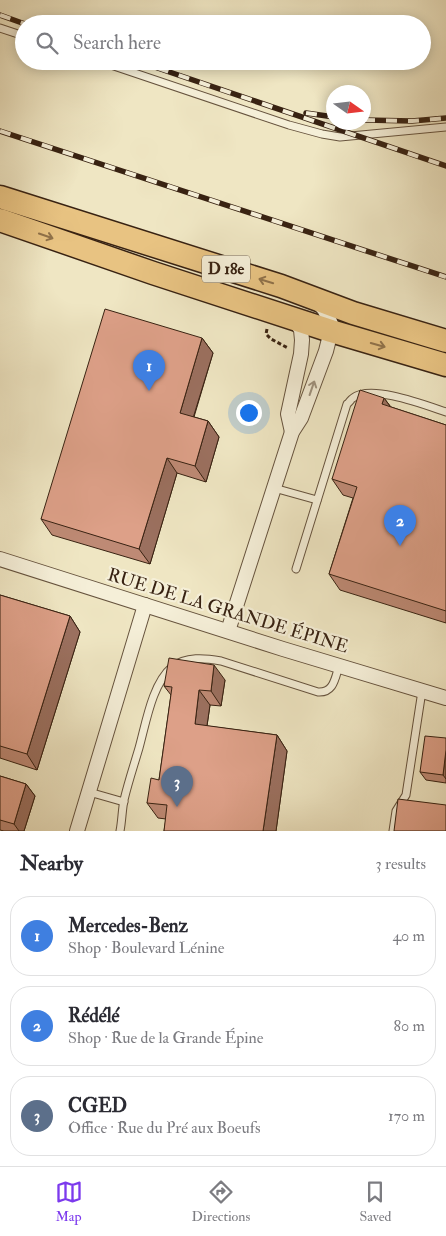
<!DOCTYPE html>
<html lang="en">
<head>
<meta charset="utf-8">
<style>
	body { margin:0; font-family:"IM FELL Double Pica",serif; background:#f7f7f7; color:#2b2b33 }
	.compass { position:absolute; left:326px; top:85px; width:45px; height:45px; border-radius:50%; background:#fff; box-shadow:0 2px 12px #0003; rotate:104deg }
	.you { position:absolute; left:248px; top:412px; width:18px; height:18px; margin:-12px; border:4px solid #fff; border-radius:50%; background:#1a73e8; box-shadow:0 0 0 8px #1a73e833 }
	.badge { display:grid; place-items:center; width:32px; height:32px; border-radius:50%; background:#7c3aed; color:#fff; font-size:16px; font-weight:700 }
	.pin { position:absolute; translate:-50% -41px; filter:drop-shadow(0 1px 2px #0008) }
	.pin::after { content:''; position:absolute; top:26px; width:18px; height:15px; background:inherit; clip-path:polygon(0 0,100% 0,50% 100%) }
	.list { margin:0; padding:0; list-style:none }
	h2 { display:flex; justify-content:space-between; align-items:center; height:65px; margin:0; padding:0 20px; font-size:21px }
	h2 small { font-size:16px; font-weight:400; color:#7c7c81 }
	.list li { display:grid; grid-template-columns:32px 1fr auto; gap:15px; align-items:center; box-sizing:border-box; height:80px; margin:0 10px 10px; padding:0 10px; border:1px solid #e1e1e2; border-radius:20px }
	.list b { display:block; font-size:19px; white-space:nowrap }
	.list p { margin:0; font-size:16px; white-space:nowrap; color:#7c7c81 }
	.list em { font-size:16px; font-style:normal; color:#7c7c81 }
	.icon { flex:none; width:28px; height:28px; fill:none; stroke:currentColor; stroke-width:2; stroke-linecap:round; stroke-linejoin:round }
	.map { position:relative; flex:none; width:446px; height:831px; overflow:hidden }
	.search { position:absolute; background:#fff; box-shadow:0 2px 12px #0003; left:15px; right:15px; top:15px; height:55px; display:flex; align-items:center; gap:12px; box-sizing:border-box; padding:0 18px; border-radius:28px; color:#7c7c81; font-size:19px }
	.sheet { height:335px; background:#fff }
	nav { display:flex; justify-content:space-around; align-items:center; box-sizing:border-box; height:70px; border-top:1px solid #e1e1e2; background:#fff; font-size:14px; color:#7c7c81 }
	nav a { display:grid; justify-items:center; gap:2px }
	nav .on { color:#7c3aed }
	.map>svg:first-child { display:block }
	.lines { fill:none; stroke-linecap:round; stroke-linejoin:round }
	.lane-casing { stroke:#66533e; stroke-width:9 }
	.street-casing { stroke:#66533e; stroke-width:16 }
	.primary-casing { stroke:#382212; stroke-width:25 }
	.path { stroke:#382212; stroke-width:3; stroke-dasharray:4 2.5; stroke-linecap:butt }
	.lane { stroke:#f5efd8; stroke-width:7 }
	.street { stroke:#f5efd8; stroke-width:14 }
	.primary { stroke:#e8c382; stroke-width:22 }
	.rail-casing { stroke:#382212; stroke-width:5.5 }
	.rail { stroke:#f5efd8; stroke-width:4; stroke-dasharray:11; stroke-linecap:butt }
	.wall { fill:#be8a75; stroke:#382212 }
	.shaded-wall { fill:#9b705f; stroke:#382212 }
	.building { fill:#dda088; stroke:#382212 }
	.oneway { stroke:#90724a }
	.oneway2 { stroke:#a0937f }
	.labels { text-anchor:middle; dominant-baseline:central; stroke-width:4.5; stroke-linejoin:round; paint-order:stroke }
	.shield { fill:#f5efd8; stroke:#71604d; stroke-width:1 }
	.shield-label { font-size:16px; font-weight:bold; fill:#382212 }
	.street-label { font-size:18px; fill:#382212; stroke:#f5efd8 }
</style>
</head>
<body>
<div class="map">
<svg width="446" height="831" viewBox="0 0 446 831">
	<rect width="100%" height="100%" fill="#efe6c3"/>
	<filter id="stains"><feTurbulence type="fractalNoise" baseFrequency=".004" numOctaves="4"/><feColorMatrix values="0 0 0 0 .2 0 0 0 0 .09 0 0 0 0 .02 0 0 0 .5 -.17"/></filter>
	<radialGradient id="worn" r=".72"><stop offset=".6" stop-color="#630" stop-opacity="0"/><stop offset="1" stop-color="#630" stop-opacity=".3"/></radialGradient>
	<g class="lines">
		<defs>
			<g id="lane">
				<path d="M0,28L24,36"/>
				<path d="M99,61L289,125L322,134L340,137L446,127"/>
				<path d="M274,488L317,500"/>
				<path d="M296,569L347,404C348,404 352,398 353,398C371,384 425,405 446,412"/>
				<path d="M89,792L124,802"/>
				<path d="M120,831C122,821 122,810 124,800C128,783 134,765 139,748C146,723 152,684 172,667C186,656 205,658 221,661L318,692C334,693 335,678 339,666"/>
				<path d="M393,831L396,811L406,795L422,691"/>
			</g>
			<g id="street">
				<path d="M292,432L288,414L301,354L302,340L301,330L294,318"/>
				<path d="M0,559L283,649L446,698"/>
				<path d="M228,631L292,432L301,418L326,351L331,331V324L328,317L324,309L317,302"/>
				<path d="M77,831L145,605"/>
			</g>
			<g id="primary">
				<path d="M0,197L281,286L353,313L446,341"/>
				<path d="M0,220L153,273L331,331L446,365"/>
			</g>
		</defs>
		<use href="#lane" class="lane-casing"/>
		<use href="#street" class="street-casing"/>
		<use href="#primary" class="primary-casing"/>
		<path class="path" d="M267,329L266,334L271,339L288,348"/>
		<use href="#lane" class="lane"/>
		<use href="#street" class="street"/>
		<use href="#primary" class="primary"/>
		<defs>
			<g id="rail">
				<path d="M0,15L25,24"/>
				<path d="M137,61L446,166"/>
				<path d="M306,113L334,117"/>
				<path d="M364,120L412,121L446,118"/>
				<path d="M0,131L446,277"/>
			</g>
		</defs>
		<use href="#rail" class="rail-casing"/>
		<use href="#rail" class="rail"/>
	</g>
	<g class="wall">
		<path d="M202,338L213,353L194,417L208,421L219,437L206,482L177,473L150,564L52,535L41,519Z"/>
		<path d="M384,398L391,407L446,425V623L340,590L329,574L353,498L343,495L332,479Z"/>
		<path d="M0,595L70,616L80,632L37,770L0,758Z"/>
		<path d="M225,680L221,706L210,705L207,726L277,735L287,751L276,831H164L166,819L158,818L147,803L159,780L171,695L164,686Z"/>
		<path d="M446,738V783L426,780L420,772Z"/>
		<path d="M0,776L26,784L35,796L24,831H4L0,830Z"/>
	</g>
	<g class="shaded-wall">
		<path d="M202,338L213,353L190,428L180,413Z"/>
		<path d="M384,398L395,413L382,404Z"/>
		<path d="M208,421L219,437L206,482L195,466Z"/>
		<path d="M167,458L177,473L150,564L139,549Z"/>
		<path d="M70,616L80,632L37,770L27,754Z"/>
		<path d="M214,665L225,680L221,706L211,691Z"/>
		<path d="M199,690L210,705L205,739L195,724Z"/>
		<path d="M277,735L287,751L276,831H263Z"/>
		<path d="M446,750V779L443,775Z"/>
		<path d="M26,784L35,796L24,831H19L14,824Z"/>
	</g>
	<g class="building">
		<path d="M105,309L202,338L180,413L208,421L195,466L167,458L139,549L41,519Z"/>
		<path d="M360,390L384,398L382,404L446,425V611L329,574L357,487L332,479Z"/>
		<path d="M0,595L70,616L27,754L0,746Z"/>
		<path d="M169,658L214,665L211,691L199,690L195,724L277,735L263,831H164L167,805L147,803L151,778L159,780L172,687L164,686Z"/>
		<path d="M425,736L446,738V750L443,775L420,772Z"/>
		<path d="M0,776L26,784L14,824L0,820Z"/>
		<path d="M398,799L446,805V831H394Z"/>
	</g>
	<defs><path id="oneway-shaft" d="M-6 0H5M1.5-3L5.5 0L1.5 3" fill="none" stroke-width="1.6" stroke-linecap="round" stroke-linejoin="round" transform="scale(1.25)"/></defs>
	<g class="oneway">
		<use href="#oneway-shaft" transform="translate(46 236) rotate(19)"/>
		<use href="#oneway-shaft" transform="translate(266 281) rotate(-163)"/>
		<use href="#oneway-shaft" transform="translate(378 345) rotate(16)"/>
	</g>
	<use class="oneway2" href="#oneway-shaft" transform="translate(312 388) rotate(-71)"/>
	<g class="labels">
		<rect class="shield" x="202" y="255.5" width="48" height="27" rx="4"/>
		<g class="shield-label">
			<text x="226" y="269">D 18e</text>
		</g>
		<g class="street-label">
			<text transform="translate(228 611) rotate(17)">RUE DE LA GRANDE ÉPINE</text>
		</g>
	</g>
	<rect width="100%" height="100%" filter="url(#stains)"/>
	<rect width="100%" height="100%" fill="url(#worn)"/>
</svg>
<svg class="compass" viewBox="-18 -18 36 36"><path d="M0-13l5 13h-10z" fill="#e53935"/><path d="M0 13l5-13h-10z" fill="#7c7c81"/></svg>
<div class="you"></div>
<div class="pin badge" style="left:149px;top:391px;background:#3f7fe0">1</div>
<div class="pin badge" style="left:400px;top:546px;background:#3f7fe0">2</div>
<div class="pin badge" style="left:177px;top:807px;background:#5c6f8a">3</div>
<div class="search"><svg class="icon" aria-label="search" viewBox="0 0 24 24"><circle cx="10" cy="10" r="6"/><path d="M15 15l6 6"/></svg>Search here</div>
</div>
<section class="sheet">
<h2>Nearby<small>3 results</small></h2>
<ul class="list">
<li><span class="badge" style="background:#3f7fe0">1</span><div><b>Mercedes-Benz</b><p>Shop · Boulevard Lénine</p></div><em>40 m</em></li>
<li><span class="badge" style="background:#3f7fe0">2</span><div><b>Rédélé</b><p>Shop · Rue de la Grande Épine</p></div><em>80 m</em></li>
<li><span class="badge" style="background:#5c6f8a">3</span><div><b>CGED</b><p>Office · Rue du Pré aux Boeufs</p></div><em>170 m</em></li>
</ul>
</section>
<nav>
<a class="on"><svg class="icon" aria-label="map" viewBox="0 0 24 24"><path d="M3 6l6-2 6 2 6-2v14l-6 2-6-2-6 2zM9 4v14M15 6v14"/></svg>Map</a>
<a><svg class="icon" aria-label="directions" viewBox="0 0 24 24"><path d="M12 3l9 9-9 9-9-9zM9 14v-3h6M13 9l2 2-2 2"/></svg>Directions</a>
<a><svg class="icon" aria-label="saved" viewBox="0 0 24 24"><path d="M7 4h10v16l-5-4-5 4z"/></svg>Saved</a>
</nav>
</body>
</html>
